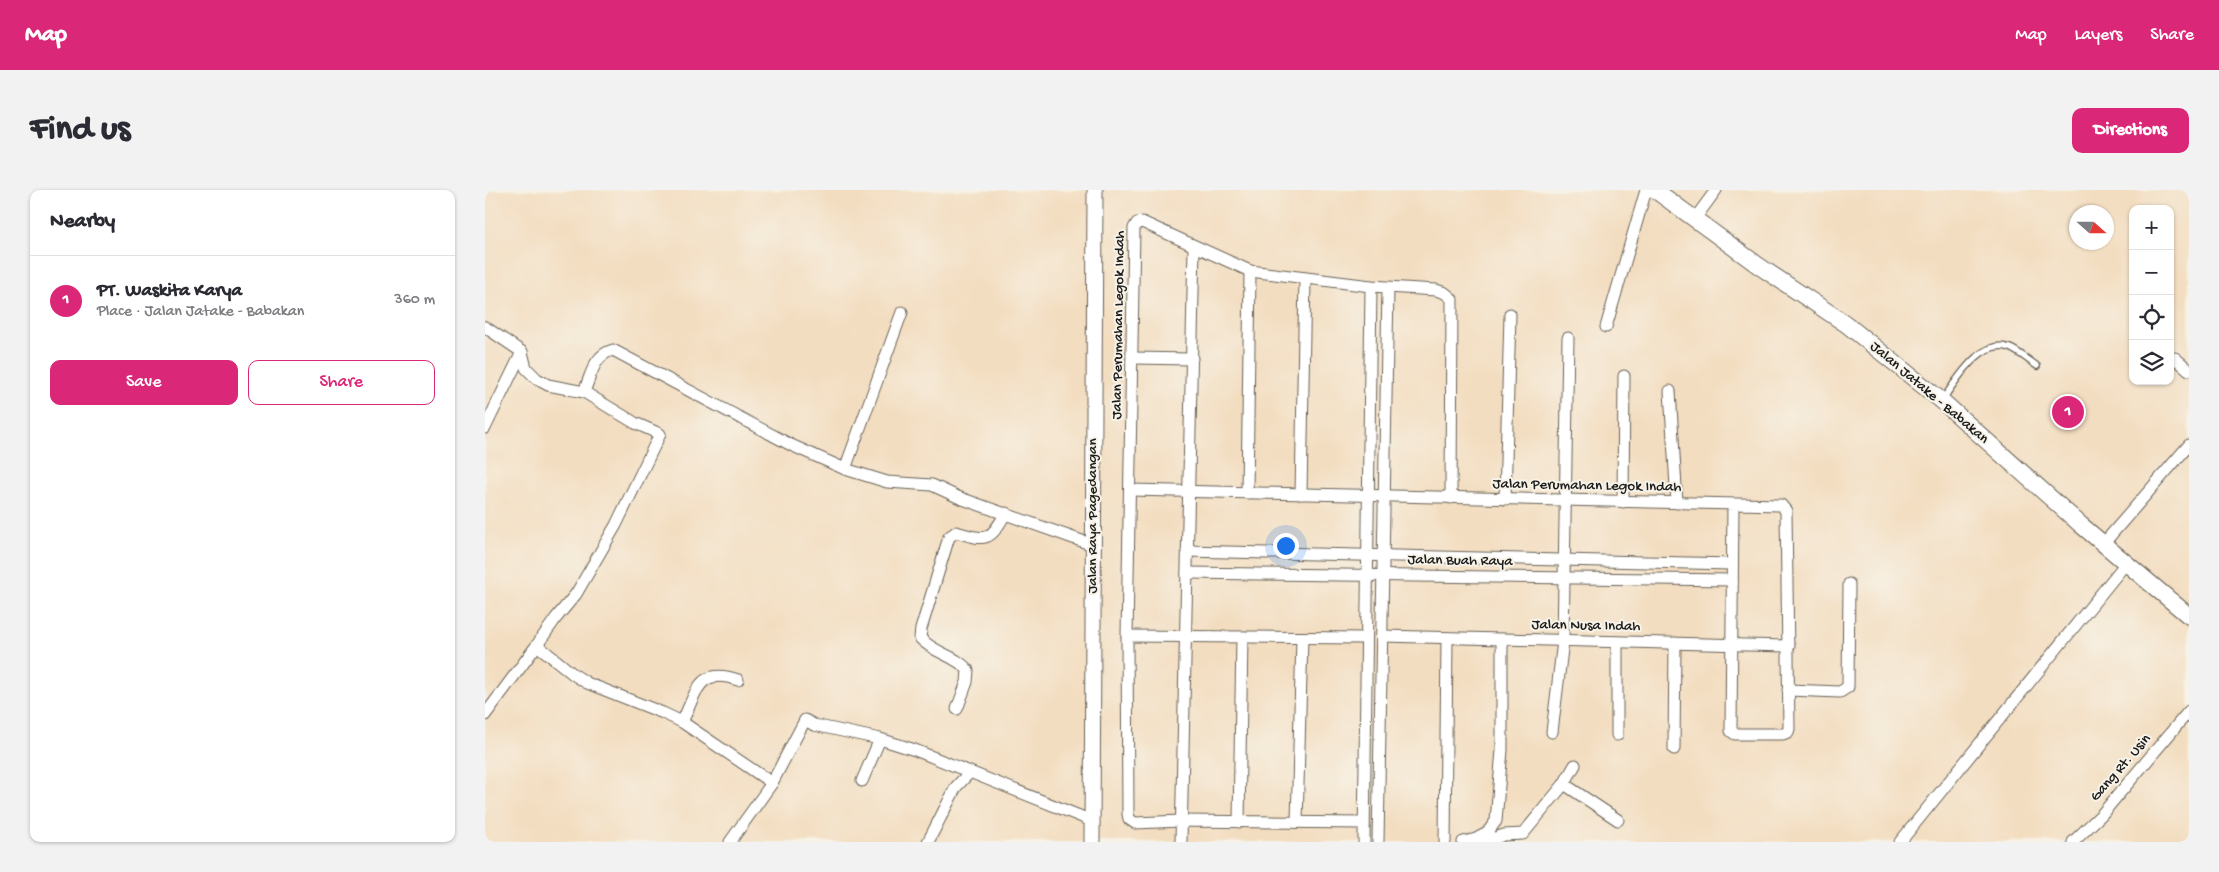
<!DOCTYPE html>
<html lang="en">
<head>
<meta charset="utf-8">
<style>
	body { margin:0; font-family:"Gochi Hand",sans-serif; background:#f2f2f3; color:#2b2b33 }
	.controls { position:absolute; right:15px; top:15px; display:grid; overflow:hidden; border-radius:10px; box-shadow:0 1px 4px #0004 }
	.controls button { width:45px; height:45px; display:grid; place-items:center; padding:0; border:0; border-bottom:1px solid #e1e1e2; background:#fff; color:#2b2b33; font:25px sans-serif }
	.compass { position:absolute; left:1584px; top:15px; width:45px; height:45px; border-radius:50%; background:#fff; box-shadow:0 1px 4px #0004; rotate:111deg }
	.you { position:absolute; left:800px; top:355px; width:18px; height:18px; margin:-12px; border:4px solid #fff; border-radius:50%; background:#1a73e8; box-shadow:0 0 0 8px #1a73e833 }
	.badge { display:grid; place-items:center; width:32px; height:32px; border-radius:50%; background:#db2777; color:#fff; font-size:16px; font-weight:700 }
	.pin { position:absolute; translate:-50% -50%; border:2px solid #fff; box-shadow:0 1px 5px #0006 }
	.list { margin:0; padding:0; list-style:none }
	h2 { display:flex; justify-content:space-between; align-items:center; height:65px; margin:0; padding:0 20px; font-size:21px }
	h2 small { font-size:16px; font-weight:400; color:#7c7c81 }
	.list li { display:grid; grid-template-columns:32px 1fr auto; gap:15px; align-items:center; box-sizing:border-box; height:90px; padding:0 20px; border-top:1px solid #e1e1e2 }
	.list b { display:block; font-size:19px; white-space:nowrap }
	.list p { margin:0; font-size:16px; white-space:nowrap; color:#7c7c81 }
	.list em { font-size:16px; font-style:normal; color:#7c7c81 }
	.actions { display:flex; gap:10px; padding:15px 20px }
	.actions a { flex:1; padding:11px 0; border:1px solid #db2777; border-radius:10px; text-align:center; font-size:18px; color:#db2777 }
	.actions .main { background:#db2777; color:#fff }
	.icon { flex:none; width:28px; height:28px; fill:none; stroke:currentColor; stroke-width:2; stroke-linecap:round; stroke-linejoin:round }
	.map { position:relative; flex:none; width:1704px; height:652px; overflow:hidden; border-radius:10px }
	header { display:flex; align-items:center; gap:30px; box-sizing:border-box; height:70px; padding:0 25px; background:#db2777; color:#fff }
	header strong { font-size:24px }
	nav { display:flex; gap:28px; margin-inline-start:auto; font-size:18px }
	.intro { display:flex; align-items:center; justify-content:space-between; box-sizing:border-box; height:120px; padding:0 30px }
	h1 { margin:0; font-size:35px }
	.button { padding:12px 22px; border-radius:10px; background:#db2777; color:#fff; font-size:18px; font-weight:700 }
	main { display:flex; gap:30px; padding:0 30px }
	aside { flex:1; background:#fff; border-radius:10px; box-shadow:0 1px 4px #0004 }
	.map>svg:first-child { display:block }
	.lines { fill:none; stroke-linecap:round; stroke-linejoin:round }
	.service-casing { stroke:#676055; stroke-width:8 }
	.minor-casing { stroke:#676055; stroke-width:13 }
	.tertiary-casing { stroke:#676055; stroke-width:17 }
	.secondary-casing { stroke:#676055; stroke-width:18 }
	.service { stroke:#fff; stroke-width:5.5 }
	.minor { stroke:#fff; stroke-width:11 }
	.tertiary { stroke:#fff; stroke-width:15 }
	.secondary { stroke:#fff; stroke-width:16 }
	.labels { text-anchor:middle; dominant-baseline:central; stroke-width:4; stroke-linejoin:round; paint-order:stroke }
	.street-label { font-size:15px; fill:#1c1c1c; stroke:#f7f3e8 }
</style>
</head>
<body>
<header>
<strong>Map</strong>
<nav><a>Map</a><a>Layers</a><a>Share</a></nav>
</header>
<div class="intro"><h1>Find us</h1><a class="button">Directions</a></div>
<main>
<aside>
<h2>Nearby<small></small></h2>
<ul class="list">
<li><span class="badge">1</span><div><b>PT. Waskita Karya</b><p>Place · Jalan Jatake - Babakan</p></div><em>360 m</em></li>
</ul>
<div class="actions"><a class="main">Save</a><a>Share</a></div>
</aside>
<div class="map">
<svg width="1704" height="652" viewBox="0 0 1704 652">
	<rect width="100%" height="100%" fill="#f7f3e8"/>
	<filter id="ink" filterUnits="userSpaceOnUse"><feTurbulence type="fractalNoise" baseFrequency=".02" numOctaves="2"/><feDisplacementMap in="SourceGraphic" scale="10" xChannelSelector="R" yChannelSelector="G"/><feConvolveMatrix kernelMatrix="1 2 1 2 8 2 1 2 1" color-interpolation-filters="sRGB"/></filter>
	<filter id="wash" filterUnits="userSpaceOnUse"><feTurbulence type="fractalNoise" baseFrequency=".0096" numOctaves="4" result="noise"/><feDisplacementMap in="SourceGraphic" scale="20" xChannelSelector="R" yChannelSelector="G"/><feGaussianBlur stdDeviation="1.12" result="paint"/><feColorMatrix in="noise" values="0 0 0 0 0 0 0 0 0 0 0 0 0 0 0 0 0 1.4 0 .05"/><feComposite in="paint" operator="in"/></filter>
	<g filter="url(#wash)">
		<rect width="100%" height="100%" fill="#f3ddc0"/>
	</g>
	<g filter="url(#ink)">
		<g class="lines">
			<defs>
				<path id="service" d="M1458,209C1472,190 1496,147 1525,158C1534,162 1543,170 1552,176"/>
				<g id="minor">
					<path d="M1209,30L1231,0"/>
					<path d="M0,137L37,162L41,178L52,189L63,195L99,202L150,233L175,244L131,335L91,404L71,428L52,455L0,525"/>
					<path d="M1121,137L1161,0"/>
					<path d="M648,168L707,169"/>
					<path d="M1690,168L1704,180"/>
					<path d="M1185,201L1192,313"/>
					<path d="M99,202C106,185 109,165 128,160L306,255L360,279L402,292L447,295L475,308L608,355"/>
					<path d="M0,238L37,162"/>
					<path d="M360,279L417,122"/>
					<path d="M646,300L1296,315L1301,321L1304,539L1303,542L1298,544H1250L1246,541L1248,314"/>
					<path d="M762,303L765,81"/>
					<path d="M816,304L820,88"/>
					<path d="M1020,309L1025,124"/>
					<path d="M1138,312L1139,186"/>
					<path d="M1619,353L1704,255"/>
					<path d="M702,361L1247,374"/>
					<path d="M702,383L1247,390"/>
					<path d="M642,446L881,448"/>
					<path d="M897,446L1304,456"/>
					<path d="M1132,452V545"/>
					<path d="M52,455L88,484L102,493L178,523L197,532L287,593"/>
					<path d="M1303,500L1355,502L1363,497L1364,394"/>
					<path d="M472,519L482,492L483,480C470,465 450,464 435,448L436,439L464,347L471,342C502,351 504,352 521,323"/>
					<path d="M197,532C212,502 213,476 253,490"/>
					<path d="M1067,542L1078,451L1083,148"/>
					<path d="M1189,559L1190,453"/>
					<path d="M377,591L395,549"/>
					<path d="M1079,594L1133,630"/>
					<path d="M754,632L757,447"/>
					<path d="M812,632L817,448"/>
					<path d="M879,633L696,631L650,633L644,629L643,624L642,446L649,38L652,33L657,32L765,81L886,96L951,100L960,103L967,109L966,308"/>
					<path d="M245,652L287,593L320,530L329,535L395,549L430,560L607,631"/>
					<path d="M443,652L471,597L485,582"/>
					<path d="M696,652L709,57"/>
					<path d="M879,652L886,96"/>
					<path d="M893,652L903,98"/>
					<path d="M960,652L962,448"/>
					<path d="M978,652L991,649L1002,643L1011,631L1017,560V449"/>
					<path d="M999,652L1019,645L1038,644L1079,594L1090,575"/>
					<path d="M1415,652L1641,373"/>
					<path d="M1588,652L1617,624L1704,521"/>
				</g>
				<path id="tertiary" d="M607,652L610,0"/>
				<path id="secondary" d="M1170,0L1274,76L1361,134L1457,211L1596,335L1704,426"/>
			</defs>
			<use href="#service" class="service-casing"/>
			<use href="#minor" class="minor-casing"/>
			<use href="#tertiary" class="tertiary-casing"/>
			<use href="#secondary" class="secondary-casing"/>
			<use href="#service" class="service"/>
			<use href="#minor" class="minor"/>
			<use href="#tertiary" class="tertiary"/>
			<use href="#secondary" class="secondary"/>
		</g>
	</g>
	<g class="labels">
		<g class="street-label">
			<text transform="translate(634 135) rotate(-89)">Jalan Perumahan Legok Indah</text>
			<text transform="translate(1444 203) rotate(40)">Jalan Jatake - Babakan</text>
			<text transform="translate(1102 296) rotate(1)">Jalan Perumahan Legok Indah</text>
			<text transform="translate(608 326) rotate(-90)">Jalan Raya Pagedangan</text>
			<text transform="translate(975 371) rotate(1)">Jalan Buah Raya</text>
			<text transform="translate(1101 436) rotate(1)">Jalan Nusa Indah</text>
			<text transform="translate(1636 578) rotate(-49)">Gang Rt. Usin</text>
		</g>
	</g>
</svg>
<div class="controls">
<button>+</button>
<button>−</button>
<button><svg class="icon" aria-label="locate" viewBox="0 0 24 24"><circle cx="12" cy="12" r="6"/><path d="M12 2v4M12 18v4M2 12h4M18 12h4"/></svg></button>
<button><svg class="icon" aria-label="layers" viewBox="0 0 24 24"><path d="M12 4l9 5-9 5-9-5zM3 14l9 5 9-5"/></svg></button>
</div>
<svg class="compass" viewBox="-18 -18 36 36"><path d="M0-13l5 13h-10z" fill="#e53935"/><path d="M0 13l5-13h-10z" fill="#7c7c81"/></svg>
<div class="you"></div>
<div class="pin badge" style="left:1583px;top:222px">1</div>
</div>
</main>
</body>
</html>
